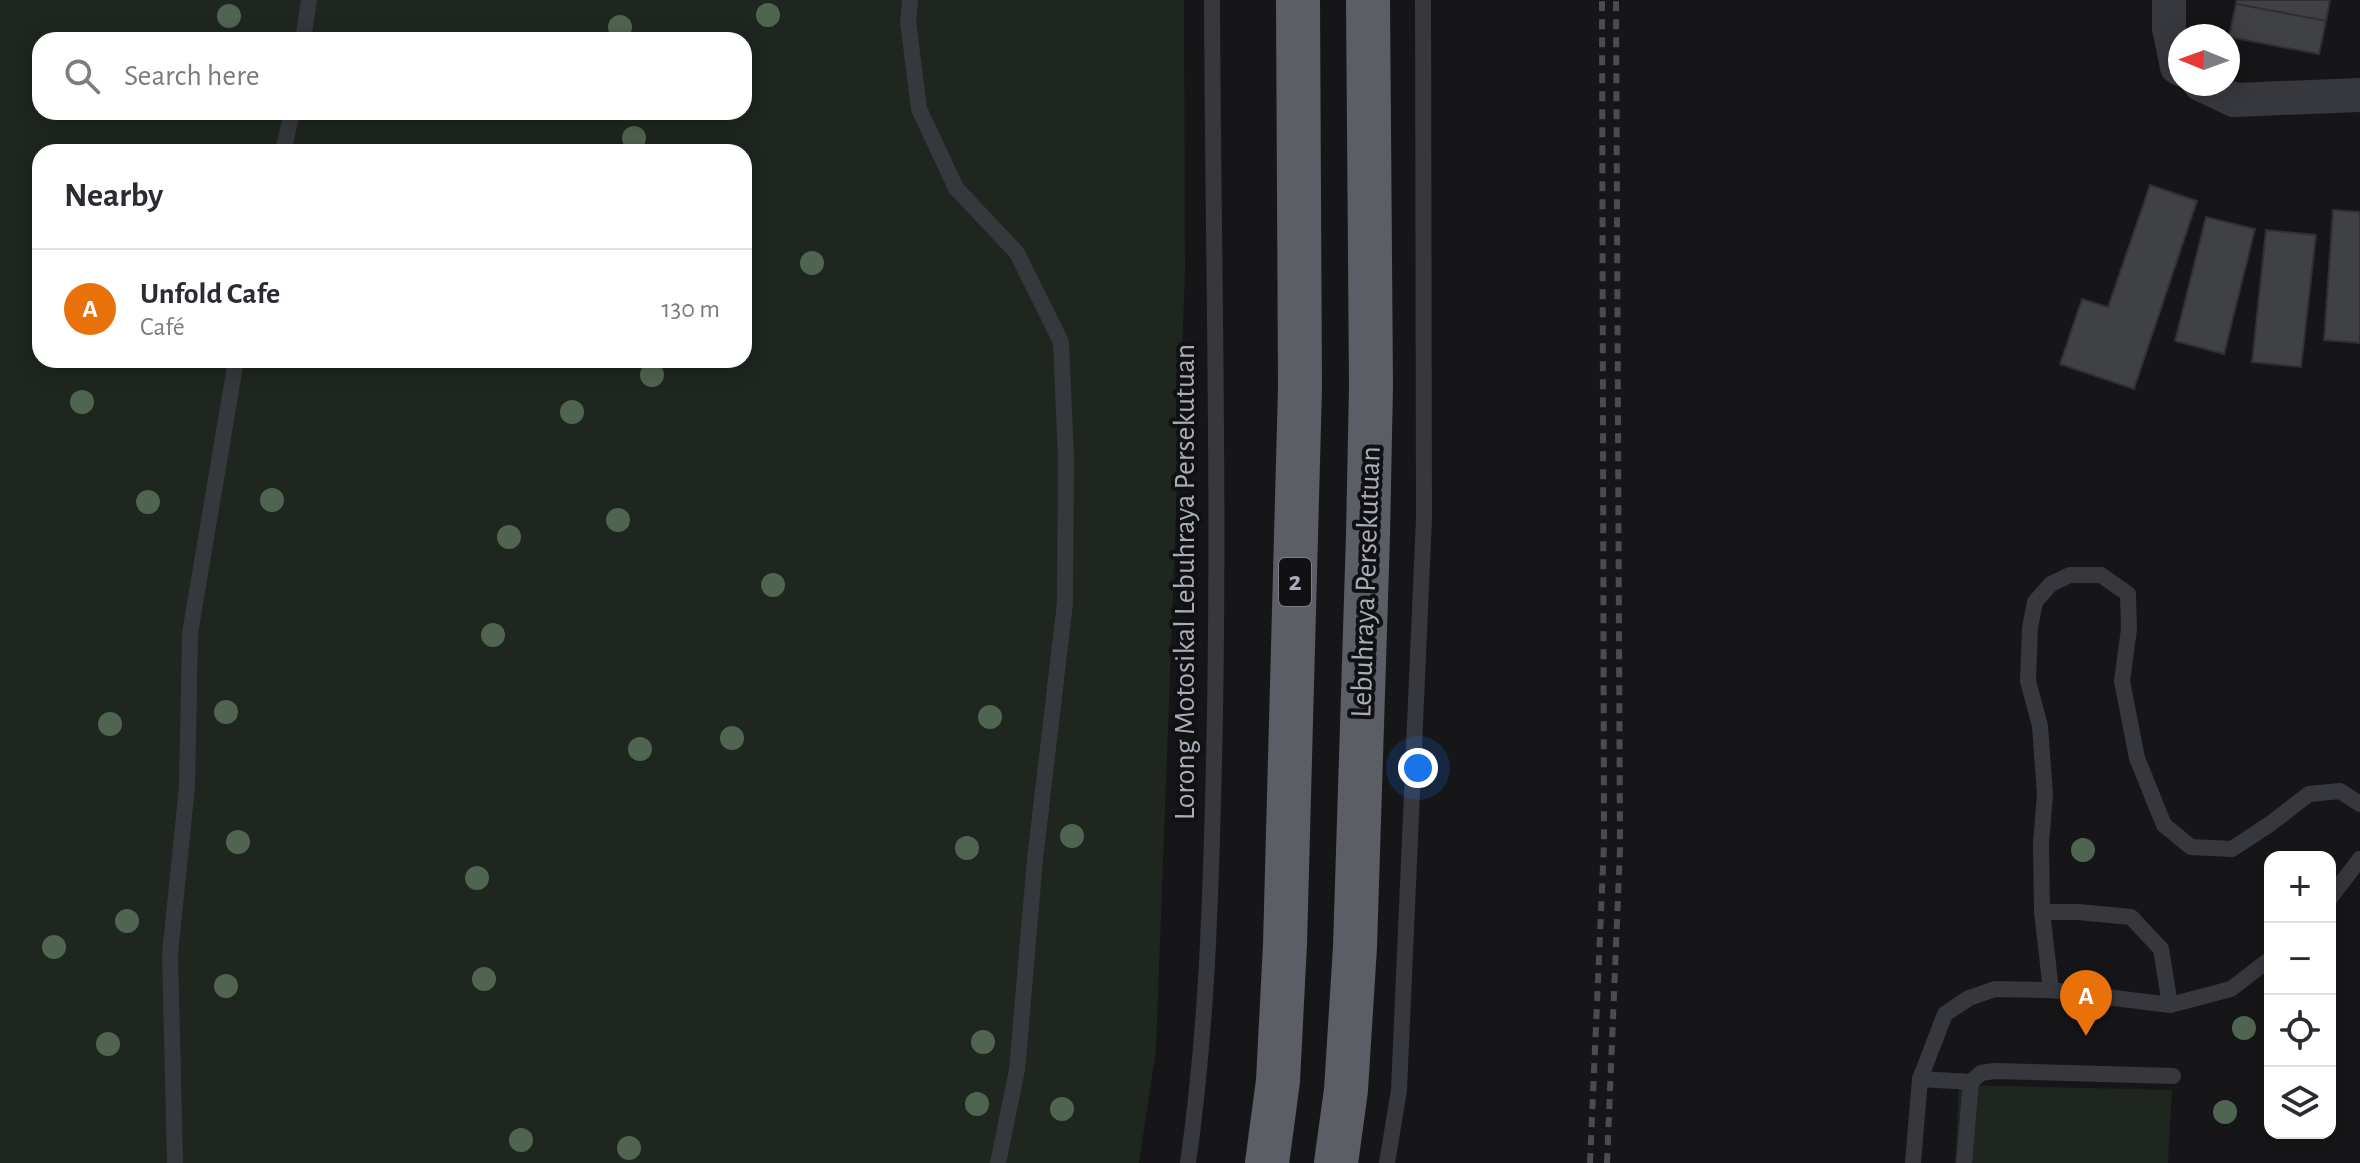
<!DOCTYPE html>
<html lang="en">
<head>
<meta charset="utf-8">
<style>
	body { margin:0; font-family:"Alegreya Sans",sans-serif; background:#f2f2f3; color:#2b2b33 }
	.controls { position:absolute; right:24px; bottom:24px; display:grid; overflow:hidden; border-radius:16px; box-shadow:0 4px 20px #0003 }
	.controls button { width:72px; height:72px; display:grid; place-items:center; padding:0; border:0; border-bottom:2px solid #e1e1e2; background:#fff; color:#2b2b33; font:40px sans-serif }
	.compass { position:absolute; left:2168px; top:24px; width:72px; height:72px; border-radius:50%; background:#fff; box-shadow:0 4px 20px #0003; rotate:271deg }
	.you { position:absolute; left:1418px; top:768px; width:28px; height:28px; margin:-20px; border:6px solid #fff; border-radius:50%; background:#1a73e8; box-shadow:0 0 0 12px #1a73e833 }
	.badge { display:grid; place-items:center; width:52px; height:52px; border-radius:50%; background:#856733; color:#fff; font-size:26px; font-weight:700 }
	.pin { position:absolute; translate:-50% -66px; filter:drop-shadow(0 2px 4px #0008) }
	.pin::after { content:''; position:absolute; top:42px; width:28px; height:24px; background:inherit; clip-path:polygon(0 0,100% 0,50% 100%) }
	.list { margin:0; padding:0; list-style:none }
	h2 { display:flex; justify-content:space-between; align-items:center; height:104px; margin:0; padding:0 32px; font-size:34px }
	h2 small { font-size:26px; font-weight:400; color:#7c7c81 }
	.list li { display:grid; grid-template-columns:52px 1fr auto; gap:24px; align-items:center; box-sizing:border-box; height:120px; padding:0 32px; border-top:2px solid #e1e1e2 }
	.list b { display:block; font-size:30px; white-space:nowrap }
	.list p { margin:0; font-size:26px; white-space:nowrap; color:#7c7c81 }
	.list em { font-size:26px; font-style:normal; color:#7c7c81 }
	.icon { flex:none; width:44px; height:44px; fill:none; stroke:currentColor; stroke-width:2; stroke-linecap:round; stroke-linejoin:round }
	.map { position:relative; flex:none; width:2360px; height:1163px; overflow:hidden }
	.search { position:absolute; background:#fff; box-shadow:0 4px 20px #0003; left:32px; top:32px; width:720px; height:88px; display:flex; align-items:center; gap:20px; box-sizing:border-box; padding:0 28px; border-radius:24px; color:#7c7c81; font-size:30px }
	.panel { position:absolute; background:#fff; box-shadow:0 4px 20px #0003; left:32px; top:144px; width:720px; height:224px; border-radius:24px }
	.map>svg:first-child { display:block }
	.green { fill:#1e261f; fill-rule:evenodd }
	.building { fill:#404145; stroke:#303034; stroke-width:2 }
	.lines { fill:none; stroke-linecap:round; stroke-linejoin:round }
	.service { stroke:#37383d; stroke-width:16 }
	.minor { stroke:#37383d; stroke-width:34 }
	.trunk { stroke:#5b5e65; stroke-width:44 }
	.rail { stroke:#4a4c52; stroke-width:6; stroke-dasharray:10 8; stroke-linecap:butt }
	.tree { fill:#506452 }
	.labels { text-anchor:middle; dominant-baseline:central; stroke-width:8; stroke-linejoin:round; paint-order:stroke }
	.shield { fill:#111113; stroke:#7b7e86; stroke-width:2 }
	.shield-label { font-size:28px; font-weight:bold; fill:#a8adb8 }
	.street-label { font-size:30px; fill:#a8adb8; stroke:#111113 }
</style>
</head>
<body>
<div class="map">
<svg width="2360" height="1163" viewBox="0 0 2360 1163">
	<rect width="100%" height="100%" fill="#161618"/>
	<g class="green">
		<path d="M0,0H1184L1185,272L1156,1050L1139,1163H0ZM40,40H744V112H40ZM40,152H744V360H40Z"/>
		<path d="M1959,1085L2172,1090L2168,1163H1955Z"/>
	</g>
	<g class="building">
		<path d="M2237,0H2330L2326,21L2236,4Z"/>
		<path d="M2236,4L2326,21L2319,54L2229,37Z"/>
		<path d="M2150,185L2197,201L2134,389L2060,364L2082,299L2108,307Z"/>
		<path d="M2333,210L2360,212V343L2324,340Z"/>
		<path d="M2206,217L2255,229L2224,354L2175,341Z"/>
		<path d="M2266,230L2316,235L2301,367L2252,362Z"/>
	</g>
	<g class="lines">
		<g class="service">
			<path d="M910,0L908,21L919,109L956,188L1017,253L1061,342L1066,458L1065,603L1035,859L1017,1070L998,1163"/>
			<path d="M303,40L309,0"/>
			<path d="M283,152L292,112"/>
			<path d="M2330,898L2360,859"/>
			<path d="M2042,912H2078L2131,917L2161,949L2170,1005"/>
			<path d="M2051,990L2042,912L2041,844L2045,795L2040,726L2028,681L2030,628L2035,602L2051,584L2070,575H2101L2128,594L2129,629L2122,681L2137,758L2164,825L2191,847L2232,849L2270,824L2309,794L2340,791L2360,804"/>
			<path d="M1920,1079L1971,1082L1981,1073L1994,1071L2173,1076"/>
			<path d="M175,1163L170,954L187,787L190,633L236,360"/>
			<path d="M1188,1163C1207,1030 1211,894 1214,760C1220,507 1213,253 1212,0"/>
			<path d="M1387,1163L1399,1090L1424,518L1423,0"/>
			<path d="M1913,1163L1920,1079L1945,1014L1969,998L1995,989L2051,990L2170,1005L2231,989L2270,959"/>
			<path d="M1964,1163L1971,1082"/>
		</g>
		<g class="minor">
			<path d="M2169,0V28L2177,67L2180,69"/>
			<path d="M2200,84L2234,100L2360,95"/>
		</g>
		<g class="trunk">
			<path d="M1267,1163L1278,1081L1285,944L1300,388L1298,0"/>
			<path d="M1336,1163L1346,1090L1355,947L1368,535L1371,386L1368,0"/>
		</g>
		<g class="rail">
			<path d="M1590,1163L1604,844L1602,0"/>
			<path d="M1607,1163L1620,849L1616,0"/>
		</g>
	</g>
	<g class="tree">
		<circle cx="768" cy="15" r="12"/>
		<circle cx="229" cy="16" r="12"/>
		<circle cx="620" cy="27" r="12"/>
		<circle cx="634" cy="138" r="12"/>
		<circle cx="812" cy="263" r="12"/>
		<circle cx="652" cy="375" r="12"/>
		<circle cx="82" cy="402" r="12"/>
		<circle cx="572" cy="412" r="12"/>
		<circle cx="272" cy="500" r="12"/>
		<circle cx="148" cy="502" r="12"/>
		<circle cx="618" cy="520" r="12"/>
		<circle cx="509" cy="537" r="12"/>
		<circle cx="773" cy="585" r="12"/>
		<circle cx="493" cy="635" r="12"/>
		<circle cx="226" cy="712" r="12"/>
		<circle cx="990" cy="717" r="12"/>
		<circle cx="110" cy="724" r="12"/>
		<circle cx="732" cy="738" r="12"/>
		<circle cx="640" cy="749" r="12"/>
		<circle cx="1072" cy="836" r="12"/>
		<circle cx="238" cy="842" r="12"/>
		<circle cx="967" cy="848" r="12"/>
		<circle cx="2083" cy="850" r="12"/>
		<circle cx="477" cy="878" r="12"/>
		<circle cx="127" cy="921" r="12"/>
		<circle cx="54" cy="947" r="12"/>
		<circle cx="484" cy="979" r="12"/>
		<circle cx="226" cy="986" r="12"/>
		<circle cx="2244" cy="1028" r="12"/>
		<circle cx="983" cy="1042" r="12"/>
		<circle cx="108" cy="1044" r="12"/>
		<circle cx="977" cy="1104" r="12"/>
		<circle cx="1062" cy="1109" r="12"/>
		<circle cx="2225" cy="1112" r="12"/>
		<circle cx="521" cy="1140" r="12"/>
		<circle cx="629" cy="1148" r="12"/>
	</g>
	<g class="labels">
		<rect class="shield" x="1279" y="558" width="32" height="48" rx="6"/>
		<g class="shield-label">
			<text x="1295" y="582">2</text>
		</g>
		<g class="street-label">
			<text transform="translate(1185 582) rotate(-90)">Lorong Motosikal Lebuhraya Persekutuan</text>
			<text transform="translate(1366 582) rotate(-88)">Lebuhraya Persekutuan</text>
		</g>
	</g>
</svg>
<div class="controls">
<button>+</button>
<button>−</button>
<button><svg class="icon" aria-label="locate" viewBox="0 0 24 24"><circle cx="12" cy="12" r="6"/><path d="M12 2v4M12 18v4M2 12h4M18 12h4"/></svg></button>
<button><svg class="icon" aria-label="layers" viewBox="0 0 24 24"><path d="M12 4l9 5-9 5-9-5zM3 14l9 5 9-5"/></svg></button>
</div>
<svg class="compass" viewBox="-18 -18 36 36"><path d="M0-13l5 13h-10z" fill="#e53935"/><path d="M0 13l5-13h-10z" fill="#7c7c81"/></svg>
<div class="you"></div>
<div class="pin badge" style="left:2086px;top:1036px;background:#e8710a">A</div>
<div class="search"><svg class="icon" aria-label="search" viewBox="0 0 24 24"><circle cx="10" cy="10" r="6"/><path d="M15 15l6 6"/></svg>Search here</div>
<section class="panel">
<h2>Nearby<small></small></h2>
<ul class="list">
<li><span class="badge" style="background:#e8710a">A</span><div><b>Unfold Cafe</b><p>Café</p></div><em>130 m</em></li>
</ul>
</section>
</div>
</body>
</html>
